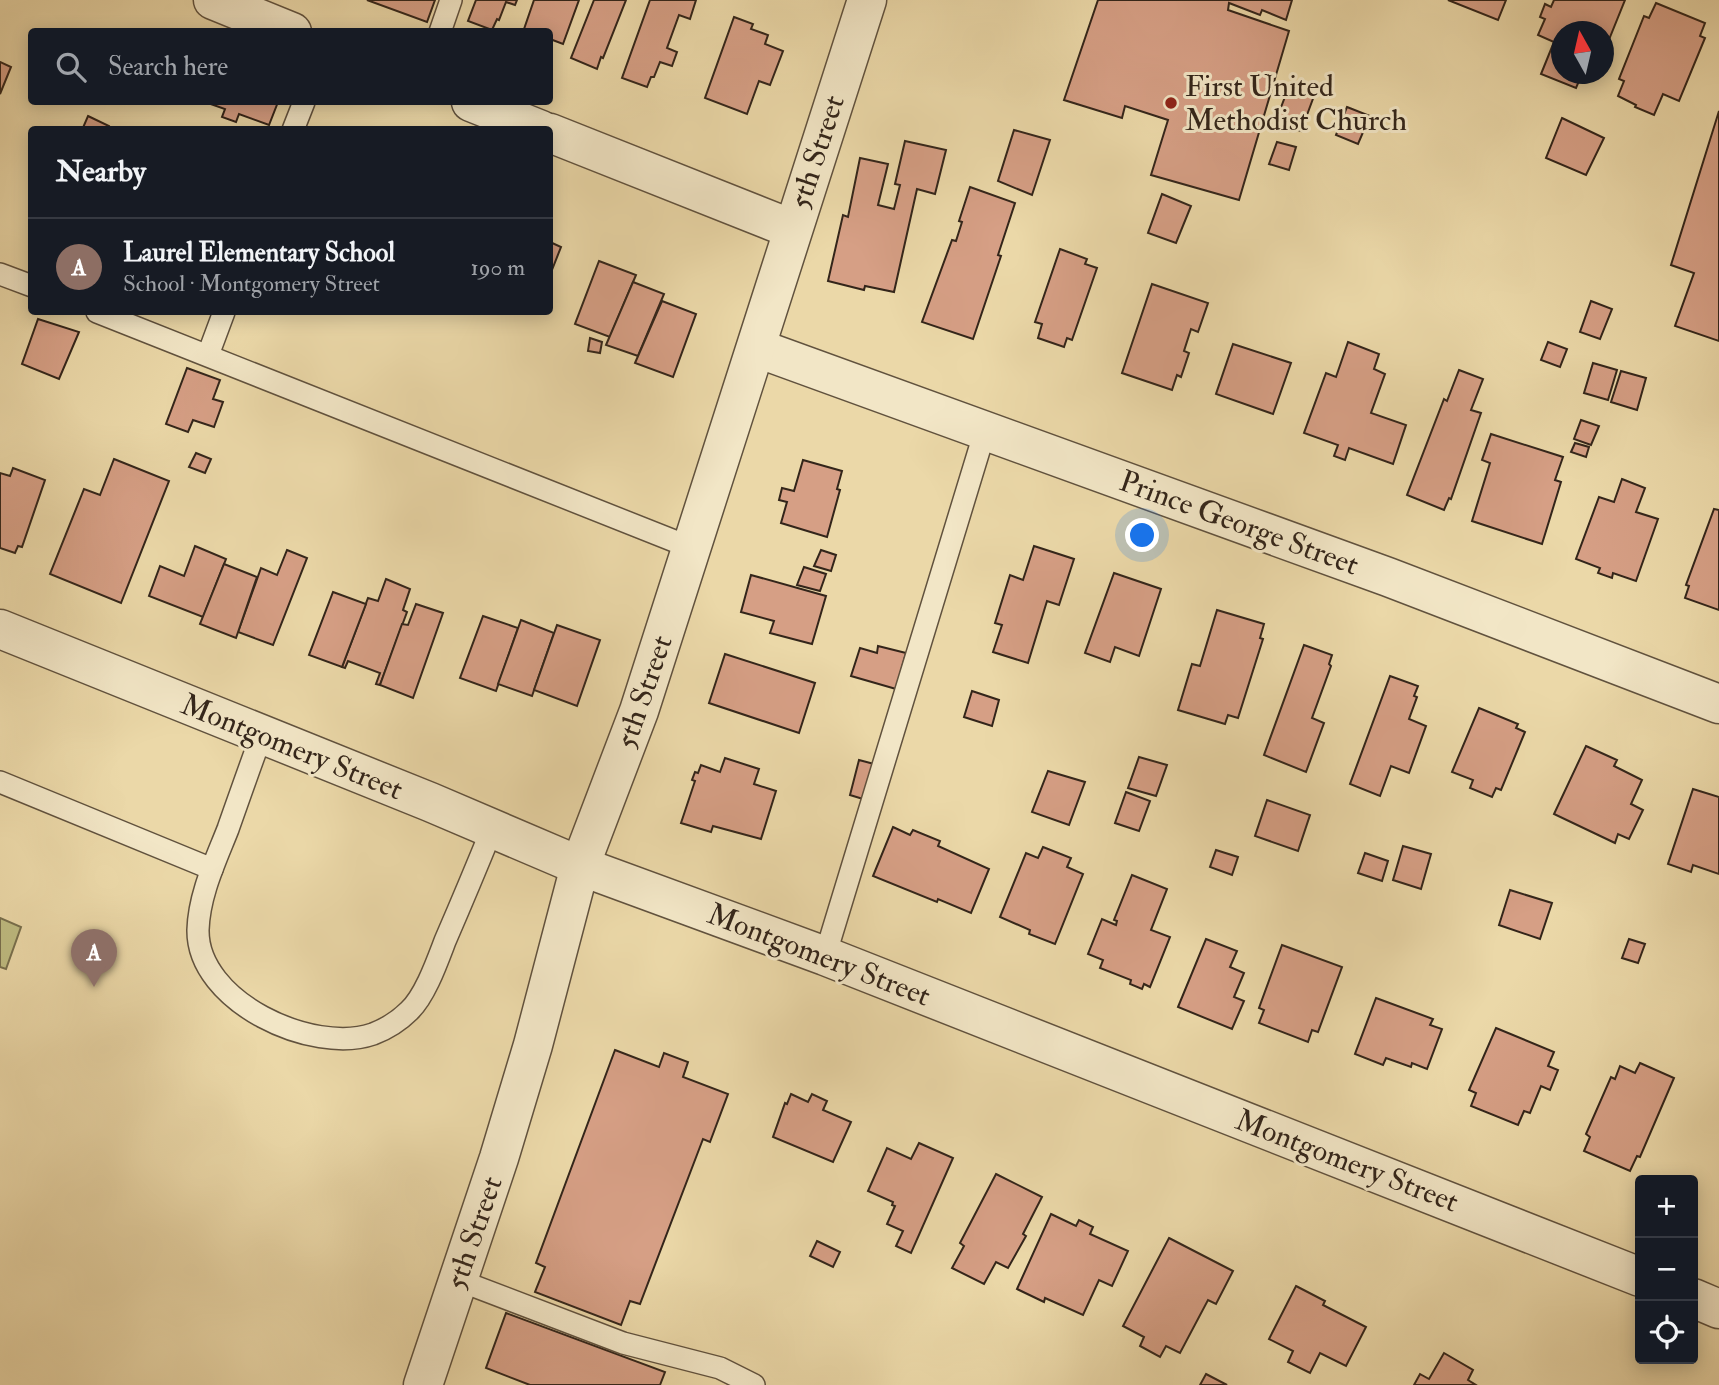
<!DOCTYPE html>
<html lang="en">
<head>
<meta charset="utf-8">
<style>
	body { margin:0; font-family:"IM FELL Double Pica",serif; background:#242831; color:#f1f3f6 }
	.controls { position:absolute; right:21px; bottom:21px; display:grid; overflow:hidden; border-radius:7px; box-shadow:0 4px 18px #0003 }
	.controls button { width:63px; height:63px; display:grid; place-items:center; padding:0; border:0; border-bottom:2px solid #363941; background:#171b24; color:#f1f3f6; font:35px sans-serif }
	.compass { position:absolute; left:1551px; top:21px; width:63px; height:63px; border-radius:50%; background:#171b24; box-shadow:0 4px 18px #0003; rotate:352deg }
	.you { position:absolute; left:1143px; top:536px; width:24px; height:24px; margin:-18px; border:5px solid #fff; border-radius:50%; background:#1a73e8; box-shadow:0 0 0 10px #1a73e833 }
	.badge { display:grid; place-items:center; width:46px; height:46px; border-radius:50%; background:#c59692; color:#fff; font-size:23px; font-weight:700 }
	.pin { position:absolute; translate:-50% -58px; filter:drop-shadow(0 2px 4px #0008) }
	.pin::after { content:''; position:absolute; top:37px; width:24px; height:21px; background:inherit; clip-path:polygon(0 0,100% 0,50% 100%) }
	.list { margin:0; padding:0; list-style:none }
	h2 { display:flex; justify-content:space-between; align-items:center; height:91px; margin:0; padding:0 28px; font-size:30px }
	h2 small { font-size:23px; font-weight:400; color:#9ea1a6 }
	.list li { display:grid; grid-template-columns:46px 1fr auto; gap:21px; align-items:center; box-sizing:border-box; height:98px; padding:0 28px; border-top:2px solid #363941 }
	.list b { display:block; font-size:26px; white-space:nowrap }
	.list p { margin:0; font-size:23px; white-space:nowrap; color:#9ea1a6 }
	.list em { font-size:23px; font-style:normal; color:#9ea1a6 }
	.icon { flex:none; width:38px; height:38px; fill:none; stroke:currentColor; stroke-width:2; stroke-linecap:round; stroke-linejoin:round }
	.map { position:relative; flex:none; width:1719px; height:1385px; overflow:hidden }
	.search { position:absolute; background:#171b24; box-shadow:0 4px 18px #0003; left:28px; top:28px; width:525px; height:77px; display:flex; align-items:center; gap:18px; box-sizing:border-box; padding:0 24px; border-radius:7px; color:#9ea1a6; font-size:26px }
	.panel { position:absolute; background:#171b24; box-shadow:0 4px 18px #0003; left:28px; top:126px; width:525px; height:189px; border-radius:7px }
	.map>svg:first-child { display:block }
	.green { fill:#bfbc82; stroke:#79704e; stroke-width:2 }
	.building { fill:#d69f85; stroke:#33251a; stroke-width:2 }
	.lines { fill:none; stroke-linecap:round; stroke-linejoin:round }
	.service-casing { stroke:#61523e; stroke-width:24 }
	.minor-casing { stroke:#61523e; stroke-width:41 }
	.tertiary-casing { stroke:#61523e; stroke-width:41 }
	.service { stroke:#f2e6c6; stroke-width:21 }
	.minor { stroke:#f2e6c6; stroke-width:38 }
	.tertiary { stroke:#f2e6c6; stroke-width:38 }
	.poi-dot { fill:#8f2418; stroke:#f2e6c6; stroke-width:2.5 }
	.labels { text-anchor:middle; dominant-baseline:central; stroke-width:6; stroke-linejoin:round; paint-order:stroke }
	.poi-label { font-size:30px; fill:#33251a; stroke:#f2e6c6; text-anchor:start }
	.street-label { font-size:30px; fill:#33251a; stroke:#f2e6c6 }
</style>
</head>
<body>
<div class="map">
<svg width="1719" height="1385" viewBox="0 0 1719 1385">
	<rect width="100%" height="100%" fill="#ebd8a8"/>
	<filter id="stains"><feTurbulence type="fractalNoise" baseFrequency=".00286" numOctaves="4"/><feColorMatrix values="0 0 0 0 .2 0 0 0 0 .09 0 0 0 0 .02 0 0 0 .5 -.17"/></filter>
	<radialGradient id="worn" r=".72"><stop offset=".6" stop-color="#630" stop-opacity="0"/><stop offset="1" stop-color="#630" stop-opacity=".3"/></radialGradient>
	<path class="green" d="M0,918L21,927L6,969L0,967Z"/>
	<g class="building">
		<path d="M367,0H435L427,22Z"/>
		<path d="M476,0H517L515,5L506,2L499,20L497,19L492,30L468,21Z"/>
		<path d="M534,0H579L563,44L550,39V32H523Z"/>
		<path d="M594,0H626L603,58L601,57L597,69L571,58Z"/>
		<path d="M650,0H696L690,19L679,15L667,48L677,52L672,66L660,62L654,77H651L647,87L622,78Z"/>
		<path d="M1098,0H1292L1286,20L1262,10L1260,15L1229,3L1228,10L1289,31L1239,200L1151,175L1168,120L1125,106L1122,118L1064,100Z"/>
		<path d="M1448,0H1506L1498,20Z"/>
		<path d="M1554,0H1625L1604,52V32H1562V74H1582L1576,88L1541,74L1554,42L1538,35L1545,19L1540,17L1545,4L1551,7Z"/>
		<path d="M1656,3L1705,23L1700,36L1705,38L1679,101L1663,94L1654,115L1635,107L1636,105L1618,96L1624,81L1619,79L1644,16L1649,18Z"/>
		<path d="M734,17L753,24L751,29L768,35L765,44L783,51L770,85L759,81L747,114L705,98Z"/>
		<path d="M0,62L11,67L0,94Z"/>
		<path d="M1288,89L1314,96L1301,131L1275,123Z"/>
		<path d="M205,102H278L269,125L239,114L236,122L222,117L225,109Z"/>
		<path d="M1347,107L1370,116L1358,144L1336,135Z"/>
		<path d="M1719,111V341L1675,326L1694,273L1671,265Z"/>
		<path d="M88,116L109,126L108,130H82Z"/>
		<path d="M1562,118L1604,138L1586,175L1546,158Z"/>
		<path d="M1014,130L1050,140L1032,195L998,181Z"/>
		<path d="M905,141L946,150L935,194L917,189L894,292L865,286L864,290L828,281L843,215L848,217L860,158L888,164L878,205L894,209L900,185L895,184Z"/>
		<path d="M1277,142L1296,147L1289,170L1269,164Z"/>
		<path d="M970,187L1015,203L998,255L1001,256L973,339L922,322L952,240L956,241L962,222L959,221Z"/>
		<path d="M1162,194L1191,206L1176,243L1148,233Z"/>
		<path d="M550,242L561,247L550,275Z"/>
		<path d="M1060,249L1087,259L1085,264L1097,268L1072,340L1067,338L1064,347L1038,338L1042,324L1035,322Z"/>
		<path d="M599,261L636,275L610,337L575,324Z"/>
		<path d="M633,282L664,294L638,356L606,345Z"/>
		<path d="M1152,284L1208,303L1198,332L1191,329L1184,351L1189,353L1181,377L1177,375L1172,390L1122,373Z"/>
		<path d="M662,301L696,314L673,377L635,363Z"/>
		<path d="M1591,301L1612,309L1600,339L1580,332Z"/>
		<path d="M38,319L79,332L59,379L22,364Z"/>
		<path d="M590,338L602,342L600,353L588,351Z"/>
		<path d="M1348,342L1379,354L1374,369L1385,374L1371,413L1406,425L1393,464L1349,448L1345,460L1334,456L1338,445L1304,433L1326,373L1336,377Z"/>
		<path d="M1548,342L1567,349L1560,367L1541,360Z"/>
		<path d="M1233,344L1291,363L1273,414L1216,394Z"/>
		<path d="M1593,363L1617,370L1608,400L1584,393Z"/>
		<path d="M187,368L220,380L213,399L223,402L214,427L193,420L188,432L166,424Z"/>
		<path d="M1459,370L1483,379L1471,410L1481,413L1451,499L1449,498L1444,510L1407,495L1444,399L1447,401Z"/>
		<path d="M1621,371L1646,378L1637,410L1611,402Z"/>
		<path d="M1581,420L1599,426L1591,445L1574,439Z"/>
		<path d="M1491,434L1563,457L1555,480L1561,482L1542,544L1472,521L1490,463L1482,460Z"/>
		<path d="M1575,443L1589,447L1586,457L1571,452Z"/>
		<path d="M196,453L211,459L205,473L189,467Z"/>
		<path d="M114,459L169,481L121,603L50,574L84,489L100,495Z"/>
		<path d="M803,460L842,471L837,489L840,490L827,537L781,523L787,502L779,500L782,488L794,491Z"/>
		<path d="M13,468L45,480L22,547L18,546L15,553L0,548V473L10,476Z"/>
		<path d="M1622,479L1645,488L1636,512L1658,519L1636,581L1613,573L1612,578L1598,573L1600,568L1576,559L1599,497L1614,502Z"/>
		<path d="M1714,509L1719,510V610L1685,598L1689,586L1686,585Z"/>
		<path d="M195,546L226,559L203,617L149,596L160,566L184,576Z"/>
		<path d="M1034,546L1074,559L1059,605L1047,601L1028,663L993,652L1002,625L995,623L1010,575L1023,580Z"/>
		<path d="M287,550L307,558L273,645L238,632L261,568L277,575Z"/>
		<path d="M821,550L836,555L831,571L814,566Z"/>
		<path d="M224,564L257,577L236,638L200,624Z"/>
		<path d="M804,567L826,574L820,591L797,585Z"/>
		<path d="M1114,573L1161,589L1139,656L1115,647L1110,662L1085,653Z"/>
		<path d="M751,575L826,596L812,644L770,633L774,621L741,612Z"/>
		<path d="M386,579L410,589L403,610L407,612L380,685L376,684L380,673L348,661L345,668L342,667L368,598L378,601Z"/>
		<path d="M333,592L366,604L342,667L309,655Z"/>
		<path d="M416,604L443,613L413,698L380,685L402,624L408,625Z"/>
		<path d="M1217,610L1264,624L1260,638L1263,639L1238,718L1228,715L1225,724L1178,710L1192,664L1200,666Z"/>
		<path d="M483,616L518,628L496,691L460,678Z"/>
		<path d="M521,620L554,633L532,696L498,684Z"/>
		<path d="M557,625L600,640L577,706L534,690Z"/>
		<path d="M1304,645L1332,655L1329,664L1331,666L1312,718L1324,723L1306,772L1264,755Z"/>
		<path d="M878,646L906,653L896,689L851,676L860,648L877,653Z"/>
		<path d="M725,654L815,683L799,733L709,703Z"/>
		<path d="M1390,676L1418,686L1414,696L1417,697L1409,719L1426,726L1409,773L1391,766L1380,796L1350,784Z"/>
		<path d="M972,691L999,700L992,726L964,717Z"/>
		<path d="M1479,708L1518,724L1516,728L1525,732L1501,790L1496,788L1492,797L1470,788L1473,780L1452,772Z"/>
		<path d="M1586,746L1617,760L1614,766L1642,780L1631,804L1643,810L1629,839L1618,834L1615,843L1554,814Z"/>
		<path d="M1139,757L1167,765L1156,796L1128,788Z"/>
		<path d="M725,758L759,769L754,784L776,791L761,839L713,826L711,832L681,823L695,781L692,780L695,772L698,773L701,765L720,772Z"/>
		<path d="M859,760L874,764L863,799L850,795Z"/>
		<path d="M1048,771L1085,782L1069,825L1032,812Z"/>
		<path d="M1693,789L1719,797V874L1693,865L1691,872L1668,864Z"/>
		<path d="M1126,792L1150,801L1139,831L1115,823Z"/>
		<path d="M1267,800L1310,815L1298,851L1255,836Z"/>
		<path d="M893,827L910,835L913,830L940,841L938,846L989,869L971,913L938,899L937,902L873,876Z"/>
		<path d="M1403,846L1431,854L1421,889L1393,880Z"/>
		<path d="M1043,847L1071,858L1067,867L1083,874L1055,944L1029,934L1030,930L1000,917L1026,853L1038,858Z"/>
		<path d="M1216,850L1238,857L1232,875L1210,867Z"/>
		<path d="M1365,853L1388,861L1382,881L1358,873Z"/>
		<path d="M1132,875L1167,889L1151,930L1170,937L1150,987L1144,984L1142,989L1130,984L1131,980L1100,968L1103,960L1088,954L1102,919L1116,925L1117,921L1114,920Z"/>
		<path d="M1510,890L1552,903L1540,939L1499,925Z"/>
		<path d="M1206,939L1237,951L1230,967L1244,973L1234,997L1244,1001L1232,1029L1178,1007Z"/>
		<path d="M1629,939L1645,944L1638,963L1622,958Z"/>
		<path d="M1282,945L1342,967L1318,1032L1312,1030L1308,1042L1259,1023L1264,1010L1259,1008Z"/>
		<path d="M1376,998L1433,1019L1430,1025L1442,1029L1427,1069L1412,1063L1411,1067L1386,1058L1383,1065L1355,1054Z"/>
		<path d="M1496,1028L1554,1052L1548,1066L1558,1070L1550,1090L1541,1086L1530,1113L1524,1111L1518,1125L1471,1106L1476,1093L1469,1090Z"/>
		<path d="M615,1050L659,1067L664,1053L688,1062L683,1077L728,1094L710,1142L703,1139L640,1304L630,1301L621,1325L535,1292L545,1267L536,1263Z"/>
		<path d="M1640,1063L1674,1078L1640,1157L1637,1156L1630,1171L1584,1151L1590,1137L1586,1134L1611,1077L1615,1079L1620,1066L1635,1073Z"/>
		<path d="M791,1094L808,1102L812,1094L827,1101L823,1110L851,1122L833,1162L773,1137L785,1103L787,1104Z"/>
		<path d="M919,1143L953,1158L911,1253L896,1246L903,1231L887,1224L895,1206L892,1205L893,1202L868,1191L887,1148L911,1159Z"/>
		<path d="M996,1174L1042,1197L1023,1234L1026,1236L1008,1268L996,1262L984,1284L952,1268L964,1246L960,1243Z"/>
		<path d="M1051,1214L1076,1226L1079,1220L1093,1227L1090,1234L1128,1251L1112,1286L1099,1280L1083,1315L1045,1298L1044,1302L1017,1289Z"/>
		<path d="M1169,1238L1233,1271L1216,1304L1208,1300L1180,1353L1166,1346L1160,1357L1140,1346L1144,1337L1123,1326Z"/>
		<path d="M817,1241L840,1252L833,1267L810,1256Z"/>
		<path d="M1296,1286L1325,1301L1323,1305L1366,1327L1346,1366L1320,1353L1310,1373L1288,1362L1293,1351L1269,1339Z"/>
		<path d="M506,1313L665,1372L660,1385H530L486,1368Z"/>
		<path d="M1444,1353L1473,1370L1468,1380L1476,1385H1414L1420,1374L1429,1379Z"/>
		<path d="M1206,1374L1227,1385H1200Z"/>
	</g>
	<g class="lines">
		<defs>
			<g id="service">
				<path d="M440,32L451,0"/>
				<path d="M293,130L304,102"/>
				<path d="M0,274L32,286"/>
				<path d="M97,312L692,548"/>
				<path d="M208,355L224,312"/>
				<path d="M262,734C250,766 239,798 228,829C215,862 199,895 198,930C197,1002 313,1055 373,1034C386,1029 399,1021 409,1011C425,996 437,962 445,941C461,904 477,866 492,829"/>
				<path d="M0,782L212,869"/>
				<path d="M825,956L985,431"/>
				<path d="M458,1280L623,1343L720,1368L754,1385"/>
			</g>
			<g id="minor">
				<path d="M213,0L292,32"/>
				<path d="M471,102L541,130"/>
				<path d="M550,133L792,229"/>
				<path d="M757,348L1388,577L1719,704"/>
			</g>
			<g id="tertiary">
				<path d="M0,629L430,802L580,866L825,956L1640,1277"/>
				<path d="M1693,1298L1719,1309"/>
				<path d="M423,1385L499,1158L533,1045L580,866L639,711L867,0"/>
			</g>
		</defs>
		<use href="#service" class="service-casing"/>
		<use href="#minor" class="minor-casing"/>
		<use href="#tertiary" class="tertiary-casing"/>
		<use href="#service" class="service"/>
		<use href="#minor" class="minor"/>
		<use href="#tertiary" class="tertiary"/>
	</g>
	<circle class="poi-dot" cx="1171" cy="103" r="7"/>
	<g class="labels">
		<g class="poi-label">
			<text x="1185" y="86">First United<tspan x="1185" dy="34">Methodist Church</tspan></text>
		</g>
		<g class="street-label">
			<text transform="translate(817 152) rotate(-72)">5th Street</text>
			<text transform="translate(1239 523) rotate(20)">Prince George Street</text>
			<text transform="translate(644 692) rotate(-71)">5th Street</text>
			<text transform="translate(292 747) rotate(22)">Montgomery Street</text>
			<text transform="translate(819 955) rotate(21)">Montgomery Street</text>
			<text transform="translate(1347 1161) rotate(21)">Montgomery Street</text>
			<text transform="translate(474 1233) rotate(-71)">5th Street</text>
		</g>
	</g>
	<rect width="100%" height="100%" filter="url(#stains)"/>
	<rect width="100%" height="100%" fill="url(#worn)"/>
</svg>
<div class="controls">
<button>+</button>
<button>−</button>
<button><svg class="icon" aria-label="locate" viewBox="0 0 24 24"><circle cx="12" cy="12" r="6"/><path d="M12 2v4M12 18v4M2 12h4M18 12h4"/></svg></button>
</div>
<svg class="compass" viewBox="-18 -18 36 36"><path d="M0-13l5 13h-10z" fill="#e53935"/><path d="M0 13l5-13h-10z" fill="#9ea1a6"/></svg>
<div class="you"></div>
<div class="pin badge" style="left:94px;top:987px;background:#8d6e63">A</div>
<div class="search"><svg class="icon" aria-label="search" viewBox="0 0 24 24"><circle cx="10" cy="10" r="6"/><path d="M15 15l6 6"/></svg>Search here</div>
<section class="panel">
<h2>Nearby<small></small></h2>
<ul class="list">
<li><span class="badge" style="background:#8d6e63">A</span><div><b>Laurel Elementary School</b><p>School · Montgomery Street</p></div><em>190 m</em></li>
</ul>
</section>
</div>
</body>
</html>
